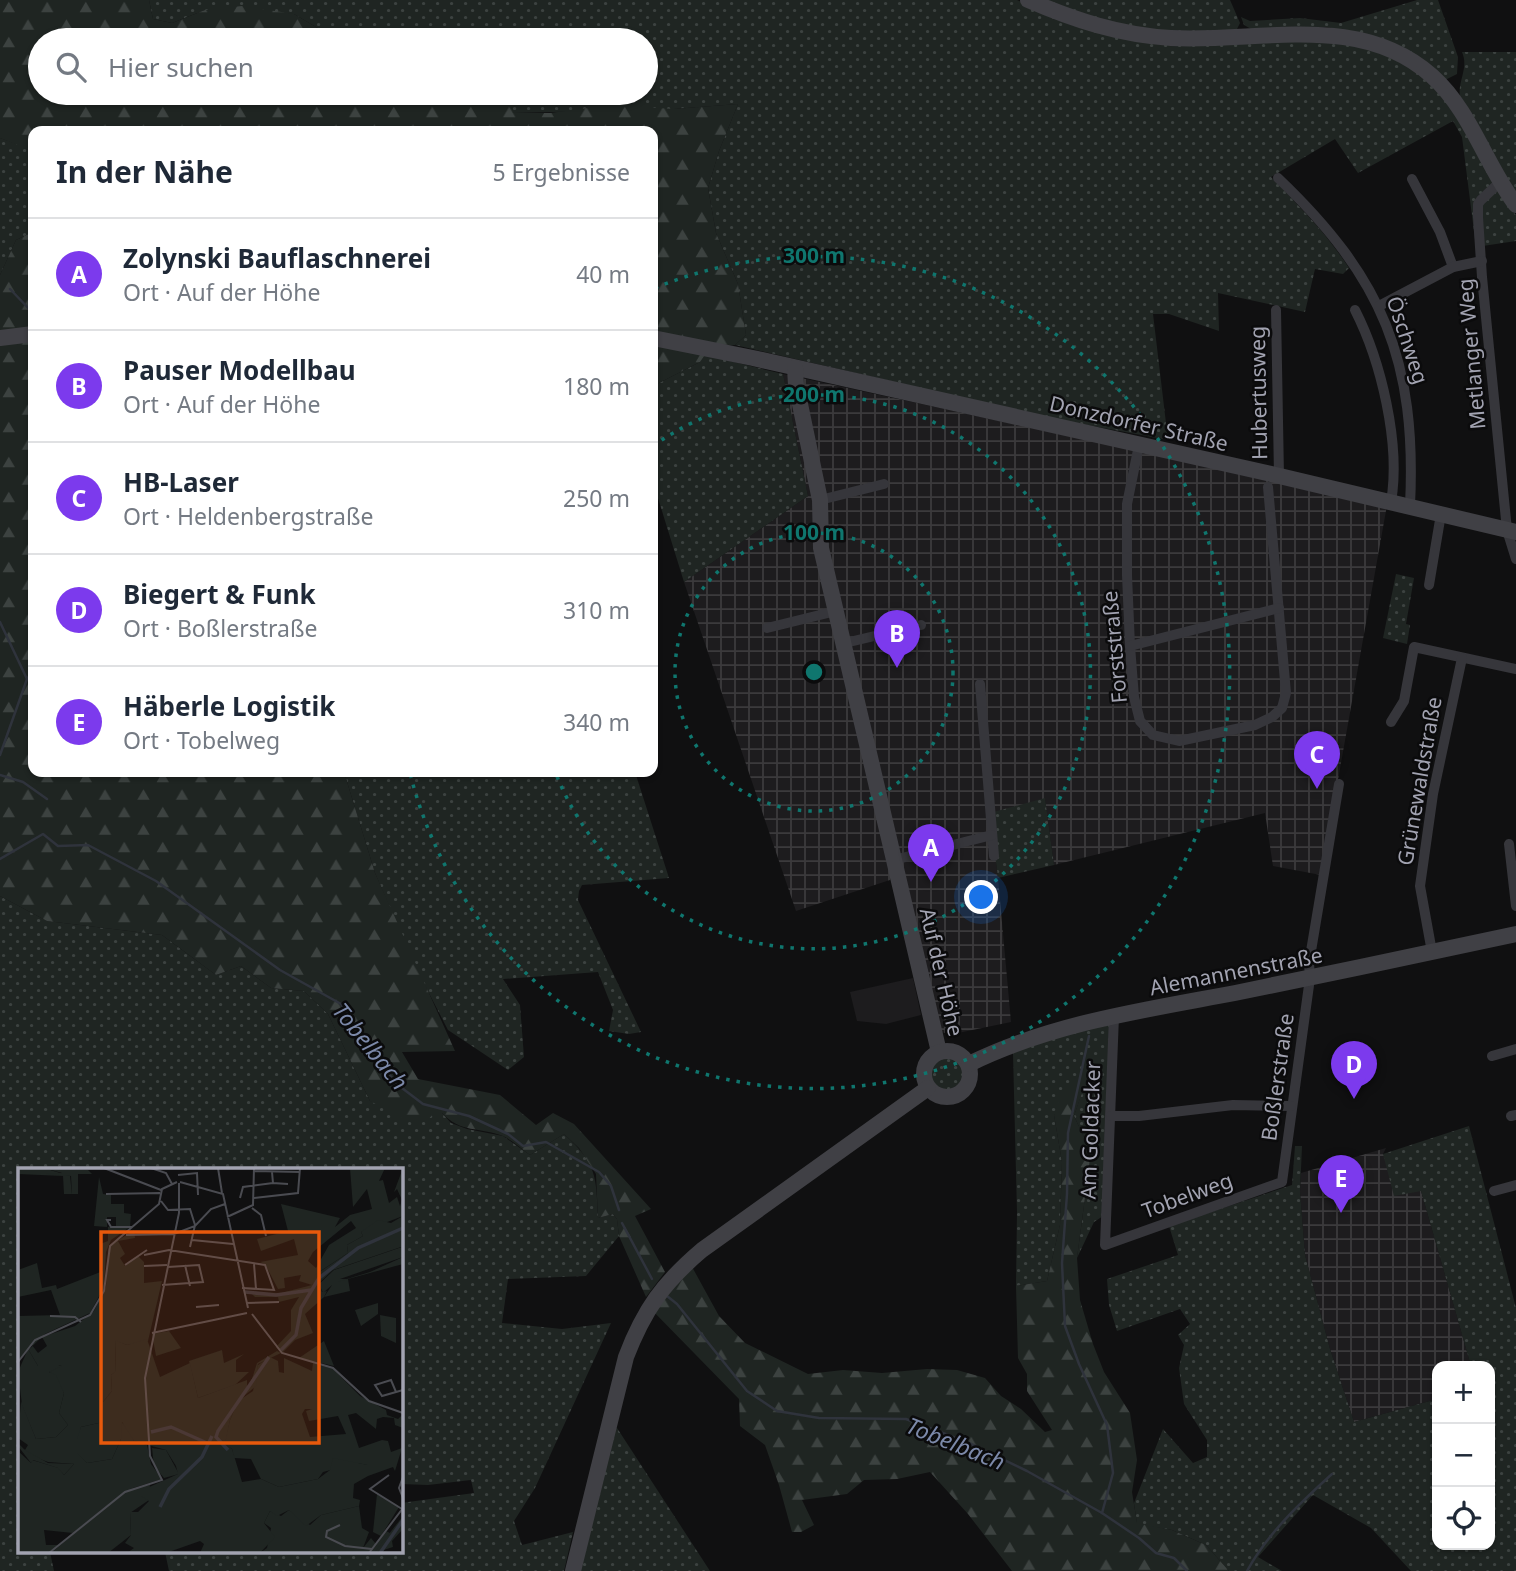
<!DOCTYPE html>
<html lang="de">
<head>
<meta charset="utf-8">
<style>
	body { margin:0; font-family:"Noto Sans",sans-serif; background:#f2f2f3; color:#1f2937 }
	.controls { position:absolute; right:21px; bottom:21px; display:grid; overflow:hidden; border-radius:14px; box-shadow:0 2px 5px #0004 }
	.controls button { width:63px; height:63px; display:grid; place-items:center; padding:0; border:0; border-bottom:2px solid #e0e1e3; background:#fff; color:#1f2937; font:35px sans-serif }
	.you { position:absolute; left:982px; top:898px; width:24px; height:24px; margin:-18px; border:5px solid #fff; border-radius:50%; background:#1a73e8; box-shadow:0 0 0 10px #1a73e833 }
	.badge { display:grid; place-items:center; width:46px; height:46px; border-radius:50%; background:#7c3aed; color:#fff; font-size:23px; font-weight:700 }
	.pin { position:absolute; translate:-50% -58px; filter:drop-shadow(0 2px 4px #0008) }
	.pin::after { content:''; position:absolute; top:37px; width:24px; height:21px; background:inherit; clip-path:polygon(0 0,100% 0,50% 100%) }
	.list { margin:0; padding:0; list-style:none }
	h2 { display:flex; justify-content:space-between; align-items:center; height:91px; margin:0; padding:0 28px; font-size:30px }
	h2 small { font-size:23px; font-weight:400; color:#747a83 }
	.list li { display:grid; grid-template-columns:46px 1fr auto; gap:21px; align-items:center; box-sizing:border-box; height:112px; padding:0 28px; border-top:2px solid #e0e1e3 }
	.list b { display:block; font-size:26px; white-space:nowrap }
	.list p { margin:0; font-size:23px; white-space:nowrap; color:#747a83 }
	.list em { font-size:23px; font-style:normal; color:#747a83 }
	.icon { flex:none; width:38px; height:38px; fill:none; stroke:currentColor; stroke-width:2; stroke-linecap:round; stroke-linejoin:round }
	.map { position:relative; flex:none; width:1516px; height:1571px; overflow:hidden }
	.search { position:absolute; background:#fff; box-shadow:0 2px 5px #0004; left:28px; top:28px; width:630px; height:77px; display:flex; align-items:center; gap:18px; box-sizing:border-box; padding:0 24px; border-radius:38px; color:#747a83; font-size:26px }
	.panel { position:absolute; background:#fff; box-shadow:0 2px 5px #0004; left:28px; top:126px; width:630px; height:651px; border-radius:14px }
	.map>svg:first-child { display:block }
	.built { fill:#1d1c1e }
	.industrial { fill:url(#industrial-grid) }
	.grass { fill:url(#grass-dots) }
	.forest { fill:url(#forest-firs) }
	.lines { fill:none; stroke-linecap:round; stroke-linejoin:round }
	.stream { stroke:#2f333c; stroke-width:2.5 }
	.street { stroke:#36363b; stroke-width:10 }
	.secondary { stroke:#404045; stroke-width:16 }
	.ring { fill:none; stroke:#0f766e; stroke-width:3.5; stroke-dasharray:3.5 7 }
	.labels { text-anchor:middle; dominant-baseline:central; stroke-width:5; stroke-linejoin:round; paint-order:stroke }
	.street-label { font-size:21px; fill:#a2a3b1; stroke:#0b0b0c }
	.water-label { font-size:23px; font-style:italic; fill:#7c89a9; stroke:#0b0b0c }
	.inset-river { fill:none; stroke:#2f333c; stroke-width:3.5 }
	.inset-road { fill:none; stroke:#4a4b51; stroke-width:2 }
	.view { fill:#e8590c; fill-opacity:0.15; stroke:#e8590c; stroke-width:3.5 }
	.inset-edge { fill:none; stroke:#a2a3b1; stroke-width:3.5 }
	.centre { fill:#0f766e; stroke:#0b0b0c; stroke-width:3.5 }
	.ring-label { font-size:21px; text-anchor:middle; font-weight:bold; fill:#0f766e; stroke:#0b0b0c; stroke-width:5; stroke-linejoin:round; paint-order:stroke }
</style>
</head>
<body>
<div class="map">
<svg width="1516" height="1571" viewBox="0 0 1516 1571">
	<defs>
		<pattern id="industrial-grid" width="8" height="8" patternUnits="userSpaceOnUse" patternTransform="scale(1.75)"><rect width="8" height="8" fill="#1d1c1e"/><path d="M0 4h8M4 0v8" fill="none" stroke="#3b3a3c"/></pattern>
		<pattern id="grass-dots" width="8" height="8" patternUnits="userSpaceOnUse" patternTransform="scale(1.75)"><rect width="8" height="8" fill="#1f2522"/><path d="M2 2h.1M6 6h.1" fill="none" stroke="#3c4240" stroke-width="1.8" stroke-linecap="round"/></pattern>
		<pattern id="forest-firs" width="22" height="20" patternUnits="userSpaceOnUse" patternTransform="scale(1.75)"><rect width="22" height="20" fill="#1f2522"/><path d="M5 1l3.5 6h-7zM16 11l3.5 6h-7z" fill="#3c4240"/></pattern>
	</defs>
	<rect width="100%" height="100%" fill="#101011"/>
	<path class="built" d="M913,978L921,1015L886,1024L857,1021L850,992Z"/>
	<g class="industrial">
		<path d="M783,374L1387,505L1321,875L1273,866L1265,813L1054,865L1045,799L990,814L998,878L1011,1022L953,1034L939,1032L902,876L796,911L684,582L808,496Z"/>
		<path d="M1386,1148L1383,1154L1421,1191L1471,1366H1437V1399L1354,1422L1330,1349L1305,1255L1300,1192L1301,1173Z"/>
	</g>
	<g class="grass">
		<path d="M149,0H1017L1074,26L1280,37L1370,46L1426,77L1460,117L1507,205L1516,215V241L1476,247L1462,137L1453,121L1358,173L1335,139L1271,177C1299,206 1327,234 1349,268L1343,274L1315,269L1305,312L1218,293L1219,331L1169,314H1153L1168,440L1050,418L735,345L746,335L738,284L716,233L708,188L719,151L738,104L674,109L512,113L509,93H646V40H338L294,14L205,10L172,23L153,19Z"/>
		<path d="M1042,0H1230L1240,23L1236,31L1181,33L1126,27Z"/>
		<path d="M1417,0H1438L1458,57L1457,74L1445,80L1350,31L1326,27H1294L1253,30L1244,25L1241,17L1250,21L1300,18L1341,23Z"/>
		<path d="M1462,52H1516V194L1460,96C1458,80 1469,68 1462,52Z"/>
		<path d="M0,138L33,150V232L16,240L0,275Z"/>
		<path d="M705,355L783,374L808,496L684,582L653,482V386L700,362Z"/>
		<path d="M1396,574L1414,578L1406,624L1410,625L1407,644L1383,638Z"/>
		<path d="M344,772H635L669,878L582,885L579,891L578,900L641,1032L629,1034L609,1031L613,1010L598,972L503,979L520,1005L524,1057L508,1070L448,1030L416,968L375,873Z"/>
		<path d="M1045,798L1054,865L998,878L990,813Z"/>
		<path d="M0,896L47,921L162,935L216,975L241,966L271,988L304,991L328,1014L370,1101L442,1113L451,1123L467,1129L503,1136L530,1155L564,1134C597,1164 596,1175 598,1218L613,1214L617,1219L619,1236L586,1276L508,1279L502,1323L562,1329L611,1323L535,1488L514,1521L522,1545L573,1532L564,1571H169L165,1552H401V1503L474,1493L471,1480L428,1485L401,1484V1170H19V1552H50L54,1571H0Z"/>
		<path d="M1110,1023L1103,1216L1094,1222L1077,1258L1091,1152L1074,1116L1088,1074L1054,1115L1062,1162L1060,1225L1047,1281L1016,1286L1017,1212L1013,1053L1017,1046Z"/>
		<circle cx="948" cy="1074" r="19"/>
		<path d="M1469,1126L1516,1308V1571H1411L1371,1528L1313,1495L1258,1557L1282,1571H1229L1206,1545L1172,1530L1137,1524L1134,1503L1163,1429L1193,1463L1207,1457V1440L1184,1404L1179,1368L1184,1345L1178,1335L1190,1324L1180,1309L1117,1331L1109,1305L1107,1279L1178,1255L1169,1226L1292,1185L1295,1146H1302L1300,1192L1305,1255L1330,1349L1354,1422L1437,1399V1545H1490V1366H1471L1421,1191L1394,1196L1383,1154Z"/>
		<path d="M614,1427L617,1428L710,1571H579Z"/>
	</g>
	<g class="forest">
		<path d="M0,0H149L153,19L172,23L205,10L242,6L294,14L338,40H40V93H509L513,113H550L612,105L674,109L738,104L719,151L708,188L716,233L738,284L746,335L735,345L710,348L700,362L653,386V131H111L89,127L85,131H33V150H30L0,138Z"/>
		<path d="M33,232V772H344L375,873L455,1051L402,1052L418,1079L500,1095L536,1125L553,1113L574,1124L651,1209L635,1216L665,1272L646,1297L619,1236L617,1219L613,1214L598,1218L596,1174L579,1148L564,1134L530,1155C522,1149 512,1140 503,1136C480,1127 460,1133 442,1113H434L426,1122L407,1121L370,1101L328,1014L304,991L271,988L241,966L216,975L162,935L47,921L0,896V275L16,240Z"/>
		<path d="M1089,1073L1074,1116L1091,1152L1077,1258L1080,1300L1093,1344L1104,1372L1130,1413L1137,1460L1132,1492L1137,1523L1172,1530L1206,1545L1229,1571H1012L968,1514L930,1472L897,1479L864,1480L847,1494L802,1500L814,1525L801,1532H792L779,1485L765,1445L740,1426L739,1399L651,1309L691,1265L719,1316L745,1343L808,1374L843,1370L882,1373L927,1369L957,1370L985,1378L1001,1396L1021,1409L1045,1432L1052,1430L1027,1391V1374L1018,1358L1016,1286L1047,1281L1060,1225L1062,1162L1054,1115L1065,1085Z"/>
	</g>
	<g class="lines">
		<g class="stream">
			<path d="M10,289L33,313"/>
			<path d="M0,622L27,679"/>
			<path d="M0,755L27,679L33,671"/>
			<path d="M0,775L23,782L47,799"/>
			<path d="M0,859L43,834L58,846L88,845L156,881L280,970L341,1004L374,1056L398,1085L423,1104L469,1116L508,1134L523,1146L546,1142L599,1172L611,1186L619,1210"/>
			<path d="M1089,1036L1068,1133L1067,1194L1062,1263L1065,1326L1079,1364L1107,1425L1113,1473L1102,1513"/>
			<path d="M622,1223L652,1279"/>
			<path d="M667,1296L677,1304L747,1391L777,1411L819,1418L906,1419L969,1443L1027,1471L1102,1513L1139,1538L1156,1553L1174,1558L1187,1571"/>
			<path d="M1247,1571C1268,1533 1300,1503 1332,1474"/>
		</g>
		<g class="street">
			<path d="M1278,178C1383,278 1417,361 1410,506"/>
			<path d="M1412,179L1440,232L1453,267"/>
			<path d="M1499,183L1481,200L1478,204V217L1482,277L1507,530L1516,559"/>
			<path d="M1379,306L1453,267L1482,261"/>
			<path d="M1276,310L1279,476"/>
			<path d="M1355,310C1381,361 1401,444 1391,502"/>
			<path d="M1139,445L1127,504V575L1130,646L1134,697L1140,721L1153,735L1179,741L1255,725L1272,717L1282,708L1286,693L1268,487"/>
			<path d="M820,500L884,484"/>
			<path d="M1429,585L1441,514"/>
			<path d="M767,628L836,611"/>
			<path d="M845,643L921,625"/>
			<path d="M1130,646L1279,608"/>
			<path d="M980,684L994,856"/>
			<path d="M1391,722L1404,701L1414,647L1516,669"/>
			<path d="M1509,844L1516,906"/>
			<path d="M894,860L992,835"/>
			<path d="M1432,952L1420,886L1433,794L1462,658"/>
			<path d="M1114,1016L1105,1245L1282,1182L1310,978L1309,963L1339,784"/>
			<path d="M1492,1056L1516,1049"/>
			<path d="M1111,1116H1139L1233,1105L1291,1106"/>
			<path d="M1511,1116L1516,1115"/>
			<path d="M1494,1191L1516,1185"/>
		</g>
		<g class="secondary">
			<path d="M1028,0C1074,20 1120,35 1171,38C1259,43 1359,11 1432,76C1471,111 1485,164 1516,205"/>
			<path d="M0,338L33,334"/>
			<path d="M653,338L753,358L1267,473L1516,532"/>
			<path d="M795,368L796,385L820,500L821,548L939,1052"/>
			<circle cx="947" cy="1074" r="23"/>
			<path d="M969,1064C1052,1023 1145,1010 1235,993C1329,974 1422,954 1516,934"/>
			<path d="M573,1571L626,1357C644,1310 663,1283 702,1250L928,1088"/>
		</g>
	</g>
	<g class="ring">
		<circle cx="814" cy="672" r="139"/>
		<path d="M653 446A277 277 0 1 1 556 774"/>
		<path d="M655 288A416 416 0 1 1 410 773"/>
	</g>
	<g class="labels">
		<g class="street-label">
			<text transform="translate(1408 340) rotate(72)">Öschweg</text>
			<text transform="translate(1471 354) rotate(-95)">Metlanger Weg</text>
			<text transform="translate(1258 393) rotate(-91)">Hubertusweg</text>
			<text transform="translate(1139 423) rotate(13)">Donzdorfer Straße</text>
			<text transform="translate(1114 647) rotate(-95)">Forststraße</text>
			<text transform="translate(1419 781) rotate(-80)">Grünewaldstraße</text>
			<text transform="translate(1236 971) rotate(-11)">Alemannenstraße</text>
			<text transform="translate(942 972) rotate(77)">Auf der Höhe</text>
			<text transform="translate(1277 1077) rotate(-82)">Boßlerstraße</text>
			<text transform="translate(1090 1130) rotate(-88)">Am Goldacker</text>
			<text transform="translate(1187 1195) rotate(-20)">Tobelweg</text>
		</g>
		<g class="water-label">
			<text transform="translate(371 1046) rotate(51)">Tobelbach</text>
			<text transform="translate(956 1443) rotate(22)">Tobelbach</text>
		</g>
	</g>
	<g transform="translate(18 1168)">
		<rect width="385" height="385" fill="#101011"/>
		<path d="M0,0H26L52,8L54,26H46L45,8L0,6ZM332,0H367L361,13L365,12L371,35L379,29L382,38L384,32L379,21L376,24L385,0V48L343,64L345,68L329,77L330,85L301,104L294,117L281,113L283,107L266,110L267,120L260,121L247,96L242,94L280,87L276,71L243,83L239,71L270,63L263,36L322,50L317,59L332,47L354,41L349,21L335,39ZM333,53L338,60L311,77L298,100L290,93L295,84ZM81,9L85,26L93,27V36H106V45L113,46L112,59L93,72L88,84L86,119L72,145L27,166L0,192V148L42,147L33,122L0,129V102L19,95L24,120L38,117L39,121L85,103L82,76L90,73V59H98V49H89V59L76,58ZM116,62L117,70L100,73L107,86L102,90L107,98L120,88L126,94V115L144,113L130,173L109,177L97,173L98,204L93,207L94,223L85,234V254L63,259L60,285L69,295L94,291L103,271V254L111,260L116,273L129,277L133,296L144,311L112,321L132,317L131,332L112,345L113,367L90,385H33L106,324L55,365L26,362L28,377H41L30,385H0V283L13,295L14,292L41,300L46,307L56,296L30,294L8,286L0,278V275L7,282L10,277L0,270L3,233L18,271L38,269L50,257L41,245L46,225L31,203L44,197L30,201L20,198L10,181L14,177L20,185L29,178L24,169L57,158L76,143L88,119L90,81L96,75ZM384,79L385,89L322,111H330L332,123L306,129L314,117L305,125L301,116L316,102ZM360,135V146L343,158L337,142ZM362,147L378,150V175L363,168ZM151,163L163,180L138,188L134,166ZM306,173L316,198L281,190ZM204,182L206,195L226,186L218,192V204H231L217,217L180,230L171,193ZM252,189L260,193L261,204L266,205V190L294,203L295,195L315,201L342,228L368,242L369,247L380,251L385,246V260L377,257L376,250L365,249L359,251L358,261L338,245L330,247L341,280L364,272L370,273L373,284L384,280L377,303L375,299L350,308L349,297L339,295L305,304L300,311L261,319L243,311L233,291L216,290L214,281L206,276L212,252L220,233L235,223L240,197ZM287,241H294L288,243L291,253L320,248L328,266L292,269L284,246ZM134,280L148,282L161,306L146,310L136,298ZM341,338L344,360L351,364L345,380L353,370L358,376L368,363L374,366L356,385H242L249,380L253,360L246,355L252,343L263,348L271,342L292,357L303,347Z" fill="#1f2522" fill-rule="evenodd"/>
		<path d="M26,0L70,2L74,6H60V26H54L53,8L28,6L44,5ZM385,48V86L383,79L315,102L301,115L304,124L309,123L306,129L287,146L295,165L277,172L264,185L258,179L273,163V142L281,129L261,134L260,129H237L232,124L263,125L294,117L297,107L330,85L329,77L345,68L343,64L360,52L373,55ZM385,89V96L319,114L352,104ZM129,171L142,209L172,195L180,230L229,212V219L232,217L239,195L259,183L263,185L240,196L238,218L220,233L212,252L207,276L214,281L224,314L243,311L261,319L300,311L312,302L315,290L350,297V308L336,316L335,330L342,332L341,338L303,347L288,358L271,342L259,348L252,343L246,355L257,369L242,385H182L186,376L182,373L148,385H109L116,380L107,375L113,367L112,344H120L131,333L123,328H129V320L160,306L158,298L148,282L116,273L104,254L103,271L94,291L69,295L59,285V271L63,259L85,254V234L94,223L93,207L98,203L97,172L109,177ZM10,181L20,198H44L31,204L38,207L46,225L41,245L50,257L38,269L18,271L4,237L0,204ZM0,278L30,295L56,296L46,307L40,300L15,292L13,295ZM385,348V361L374,373L375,379L356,385Z" fill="#1f2522"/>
		<path d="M359,326L381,339L363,368L355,364Z" fill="#1f2522"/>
		<path class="inset-river" d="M227,124L258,127L293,122M263,182L278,167L283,140L301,110L340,80L385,60M133,264L153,259L189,275M210,282L198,269L200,263L251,189M142,339L151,321L184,289L194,268M362,385L385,352"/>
		<path class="inset-road" d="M86,0L143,22M133,0L148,5L154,16M200,0L204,25M236,3L282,4M254,4L255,15L270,16M160,7L179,5L180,27M162,14L205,26L230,140M88,26L142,25M222,30L225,19L255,15M236,30L280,25L282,0M143,33L150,42L172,41L177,57L172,79M234,40L243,47L248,68M209,49L235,37L236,0M93,52H89L93,59H115M108,67L156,66L177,58L193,41L207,36M174,72L215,76M126,87L151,82L247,97L256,122L224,120M236,96L238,121M107,97L129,82M167,97L172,118M126,98L149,97M144,117L185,114L181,97L150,99M228,135L261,134M178,139L201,137M234,146L264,185L315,200L351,233L385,245M32,148L57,149L63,154M134,165L229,145M0,194L17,172L72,147L86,123L92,78L141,36L144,21L159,14M378,224L373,212L357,217L364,228L385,222M371,307L352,321L384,341M385,309L381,320L385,330M322,357L309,363L308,369L327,378L354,381M31,385L107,324L144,312L132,288L127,210L161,45V15M351,385L385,340"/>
		<path class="view" d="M83,64H301V275H83Z"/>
		<rect width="385" height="385" class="inset-edge"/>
	</g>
	<circle cx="814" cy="672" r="10" class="centre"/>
	<g class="ring-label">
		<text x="814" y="263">300 m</text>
		<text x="814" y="402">200 m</text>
		<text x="814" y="540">100 m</text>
	</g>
</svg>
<div class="controls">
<button>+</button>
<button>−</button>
<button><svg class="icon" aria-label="locate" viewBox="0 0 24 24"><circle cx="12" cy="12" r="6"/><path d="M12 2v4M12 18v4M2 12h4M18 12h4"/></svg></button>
</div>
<div class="you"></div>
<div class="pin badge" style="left:931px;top:882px">A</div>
<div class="pin badge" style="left:897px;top:668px">B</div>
<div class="pin badge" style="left:1317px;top:789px">C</div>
<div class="pin badge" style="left:1354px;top:1099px">D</div>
<div class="pin badge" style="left:1341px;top:1213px">E</div>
<div class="search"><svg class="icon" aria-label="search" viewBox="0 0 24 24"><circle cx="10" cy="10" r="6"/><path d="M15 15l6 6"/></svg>Hier suchen</div>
<section class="panel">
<h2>In der Nähe<small>5 Ergebnisse</small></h2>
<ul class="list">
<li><span class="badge">A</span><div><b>Zolynski Bauflaschnerei</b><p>Ort · Auf der Höhe</p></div><em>40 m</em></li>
<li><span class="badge">B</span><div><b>Pauser Modellbau</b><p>Ort · Auf der Höhe</p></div><em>180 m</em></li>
<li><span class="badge">C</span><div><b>HB-Laser</b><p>Ort · Heldenbergstraße</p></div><em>250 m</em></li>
<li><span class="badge">D</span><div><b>Biegert &amp; Funk</b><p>Ort · Boßlerstraße</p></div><em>310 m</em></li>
<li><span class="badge">E</span><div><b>Häberle Logistik</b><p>Ort · Tobelweg</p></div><em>340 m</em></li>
</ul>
</section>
</div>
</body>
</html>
